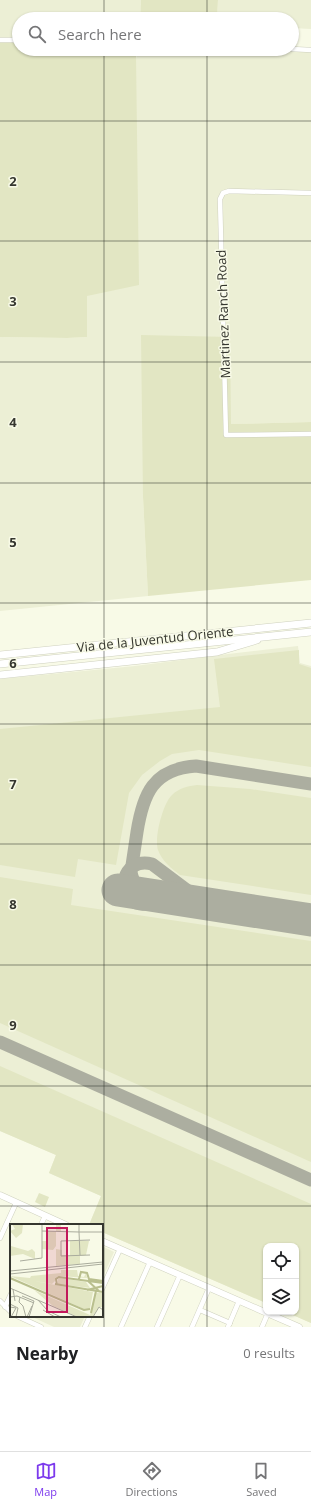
<!DOCTYPE html>
<html lang="en">
<head>
<meta charset="utf-8">
<style>
	body { margin:0; font-family:"Open Sans",sans-serif; background:#f2f2f2; color:#202124 }
	.controls { position:absolute; right:12px; bottom:12px; display:grid; overflow:hidden; border-radius:8px; box-shadow:0 1px 3px #0004 }
	.controls button { width:36px; height:36px; display:grid; place-items:center; padding:0; border:0; border-bottom:1px solid #e0e0e0; background:#fff; color:#202124; font:20px sans-serif }
	.list { margin:0; padding:0; list-style:none }
	h2 { display:flex; justify-content:space-between; align-items:center; height:52px; margin:0; padding:0 16px; font-size:17px }
	h2 small { font-size:13px; font-weight:400; color:#757577 }
	.icon { flex:none; width:22px; height:22px; fill:none; stroke:currentColor; stroke-width:2; stroke-linecap:round; stroke-linejoin:round }
	.map { position:relative; flex:none; width:311px; height:1327px; overflow:hidden }
	.search { position:absolute; background:#fff; box-shadow:0 1px 3px #0004; left:12px; right:12px; top:12px; height:44px; display:flex; align-items:center; gap:10px; box-sizing:border-box; padding:0 14px; border-radius:22px; color:#757577; font-size:15px }
	.sheet { height:124px; background:#fff }
	nav { display:flex; justify-content:space-around; align-items:center; box-sizing:border-box; height:56px; border-top:1px solid #e0e0e0; background:#fff; font-size:11px; color:#757577 }
	nav a { display:grid; justify-items:center; gap:2px }
	nav .on { color:#7c3aed }
	.map>svg:first-child { display:block }
	.built { fill:#ecefd5 }
	.green { fill:#e2e6c3 }
	.lines { fill:none; stroke-linecap:round; stroke-linejoin:round }
	.taxiway { stroke:#acaea0; stroke-width:13 }
	.runway { stroke:#acaea0; stroke-width:33 }
	.minor-casing { stroke:#cfd1bf; stroke-width:5.5 }
	.major-casing { stroke:#cfd1bf; stroke-width:7 }
	.highway-casing { stroke:#cfd1bf; stroke-width:8 }
	.minor { stroke:#fff; stroke-width:4.5 }
	.major { stroke:#fff; stroke-width:6 }
	.highway { stroke:#fff; stroke-width:7 }
	.grid { fill:none; stroke:#35362f; stroke-width:1; stroke-opacity:0.55 }
	.labels { text-anchor:middle; dominant-baseline:central; stroke-width:3; stroke-linejoin:round; paint-order:stroke }
	.street-label { font-size:13px; fill:#35362f; stroke:#f8fae7 }
	.inset-river { fill:none; stroke:#b9bf8e; stroke-width:2 }
	.inset-road { fill:none; stroke:#aaac9d; stroke-width:1 }
	.view { fill:#c2185b; fill-opacity:0.15; stroke:#c2185b; stroke-width:2 }
	.inset-edge { fill:none; stroke:#35362f; stroke-width:2 }
	.grid-label { font-size:13px; text-anchor:middle; font-weight:bold; fill:#35362f; stroke:#f8fae7; stroke-width:3; stroke-linejoin:round; paint-order:stroke }
</style>
</head>
<body>
<div class="map">
<svg width="311" height="1327" viewBox="0 0 311 1327">
	<rect width="100%" height="100%" fill="#f8fae7"/>
	<g class="built">
		<path d="M0,0H141L140,19H19V40H0Z"/>
		<path d="M218,0H311V29L292,28V19H217Z"/>
		<path d="M138,49L311,50V422L231,424L143,497L148,596L0,611V337L66,338L87,337V296Z"/>
		<path d="M298,646L300,663L311,666V1323L286,1312H296V1246H266V1303L102,1232V1225H89L101,1196L49,1173L56,1155L0,1131V679L135,666L228,654Z"/>
		<path d="M102,1246L114,1252L102,1279Z"/>
		<path d="M30,1316H85L80,1327H54Z"/>
	</g>
	<g class="green">
		<path d="M141,0H218L217,19H140Z"/>
		<path d="M0,40H19V49H138L136,56L139,285L87,296V337L67,338L0,337Z"/>
		<path d="M141,335L230,337L231,424L311,422V580L148,596L143,497Z"/>
		<path d="M299,650V664L311,668V767L199,750L172,754L160,761L142,775L129,793L116,865L78,859L75,877L0,865V729L220,707L214,659Z"/>
		<path d="M197,785L250,789L311,798V895L180,875C171,868 162,861 158,850C154,838 163,803 172,795C179,788 188,786 197,785Z"/>
		<path d="M0,877L73,889L71,905L311,941V1162L0,1023Z"/>
		<path d="M0,1066L311,1204V1323L286,1312H296V1246H266V1303L102,1232V1225H89L101,1196L49,1173L56,1155L0,1131Z"/>
		<path d="M39,1193L49,1197L45,1207L35,1202Z"/>
	</g>
	<g class="lines">
		<g class="taxiway">
			<path d="M149,894C139,889 133,884 131,872C133,859 135,846 137,832C143,794 153,769 196,766L311,784"/>
			<path d="M173,898C170,898 167,898 164,898C155,899 150,906 140,904C113,898 122,856 152,864L200,900L212,904"/>
			<path d="M0,1042L311,1180"/>
		</g>
		<path class="runway" d="M118,890L311,920"/>
		<defs>
			<g id="minor">
				<path d="M0,40H19"/>
				<path d="M292,49L311,50"/>
				<path d="M311,193L229,191L223,193L220,199L226,435L311,434"/>
				<path d="M41,1225L45,1216"/>
				<path d="M0,1238L16,1203"/>
				<path d="M102,1289L120,1249"/>
				<path d="M0,1301L11,1312"/>
				<path d="M5,1307L11,1294"/>
				<path d="M200,1310L230,1323"/>
				<path d="M17,1316L41,1327"/>
				<path d="M85,1327L90,1316"/>
				<path d="M121,1327L150,1262"/>
				<path d="M157,1327L180,1275"/>
				<path d="M192,1327L209,1288"/>
				<path d="M228,1327L239,1301"/>
				<path d="M262,1327L268,1313"/>
			</g>
			<g id="major">
				<path d="M0,1195L66,1225"/>
				<path d="M102,1241L299,1327"/>
			</g>
			<g id="highway">
				<path d="M0,655L311,623"/>
				<path d="M0,664L311,632"/>
				<path d="M0,675L207,653L217,652L257,640"/>
			</g>
		</defs>
		<use href="#minor" class="minor-casing"/>
		<use href="#major" class="major-casing"/>
		<use href="#highway" class="highway-casing"/>
		<use href="#minor" class="minor"/>
		<use href="#major" class="major"/>
		<use href="#highway" class="highway"/>
	</g>
	<path class="grid" d="M104,0V19M207,0V19M104,49V1327M207,49V1327M0,121H311M0,241H311M0,362H311M0,483H311M0,603H311M0,724H311M0,844H311M0,965H311M0,1086H311M0,1206H311"/>
	<g class="labels">
		<g class="street-label">
			<text transform="translate(223 314) rotate(-92)">Martinez Ranch Road</text>
			<text transform="translate(155 639) rotate(-6)">Via de la Juventud Oriente</text>
		</g>
	</g>
	<g transform="translate(10 1224)">
		<rect width="93" height="93" fill="#f8fae7"/>
		<path d="M2,0H13L12,9L6,14L0,7L5,5ZM46,0H51V7H46V22L43,26L32,25V17H36V7H46ZM60,17H79L76,31L70,32V40L46,42V25L52,26V31H60ZM1,22L18,27L22,25L25,28V35L13,30L0,32ZM51,46H67L68,52L74,53L76,49L77,54L50,52L42,60L24,57L83,68L80,85H74L0,52L20,54L21,52L51,49ZM50,54L76,58L80,64L48,60V55ZM24,66L80,91L85,69H93V83H89L83,92L68,93L43,82Z" fill="#e2e6c3"/>
		<path class="inset-river" d="M0,54L74,86L80,85M69,55L71,48L77,49L79,55L93,57M78,57L90,68M45,60L93,68M47,61L46,55L49,53L93,59M77,66L93,62M81,89L86,67"/>
		<path class="inset-road" d="M69,0V8H93M32,7L69,8L70,31M80,16L51,17V32L80,31M10,37L32,34V0M0,47L93,38M0,50L93,40M0,64L67,93M3,65L5,77M12,72L24,77L19,93M0,73L7,72L24,79M10,73L9,78L13,82L16,93M28,76L38,87L51,93M0,80L8,84L6,93M0,83L6,84L1,93M33,86L45,93M17,93L22,82M83,93L89,83L93,86"/>
		<path class="view" d="M37,4H57V88H37Z"/>
		<rect width="93" height="93" class="inset-edge"/>
	</g>
	<g class="grid-label">
		<text x="13" y="186">2</text>
		<text x="13" y="306">3</text>
		<text x="13" y="427">4</text>
		<text x="13" y="547">5</text>
		<text x="13" y="668">6</text>
		<text x="13" y="789">7</text>
		<text x="13" y="909">8</text>
		<text x="13" y="1030">9</text>
	</g>
</svg>
<div class="controls">
<button><svg class="icon" aria-label="locate" viewBox="0 0 24 24"><circle cx="12" cy="12" r="6"/><path d="M12 2v4M12 18v4M2 12h4M18 12h4"/></svg></button>
<button><svg class="icon" aria-label="layers" viewBox="0 0 24 24"><path d="M12 4l9 5-9 5-9-5zM3 14l9 5 9-5"/></svg></button>
</div>
<div class="search"><svg class="icon" aria-label="search" viewBox="0 0 24 24"><circle cx="10" cy="10" r="6"/><path d="M15 15l6 6"/></svg>Search here</div>
</div>
<section class="sheet">
<h2>Nearby<small>0 results</small></h2>
<ul class="list">
</ul>
</section>
<nav>
<a class="on"><svg class="icon" aria-label="map" viewBox="0 0 24 24"><path d="M3 6l6-2 6 2 6-2v14l-6 2-6-2-6 2zM9 4v14M15 6v14"/></svg>Map</a>
<a><svg class="icon" aria-label="directions" viewBox="0 0 24 24"><path d="M12 3l9 9-9 9-9-9zM9 14v-3h6M13 9l2 2-2 2"/></svg>Directions</a>
<a><svg class="icon" aria-label="saved" viewBox="0 0 24 24"><path d="M7 4h10v16l-5-4-5 4z"/></svg>Saved</a>
</nav>
</body>
</html>
